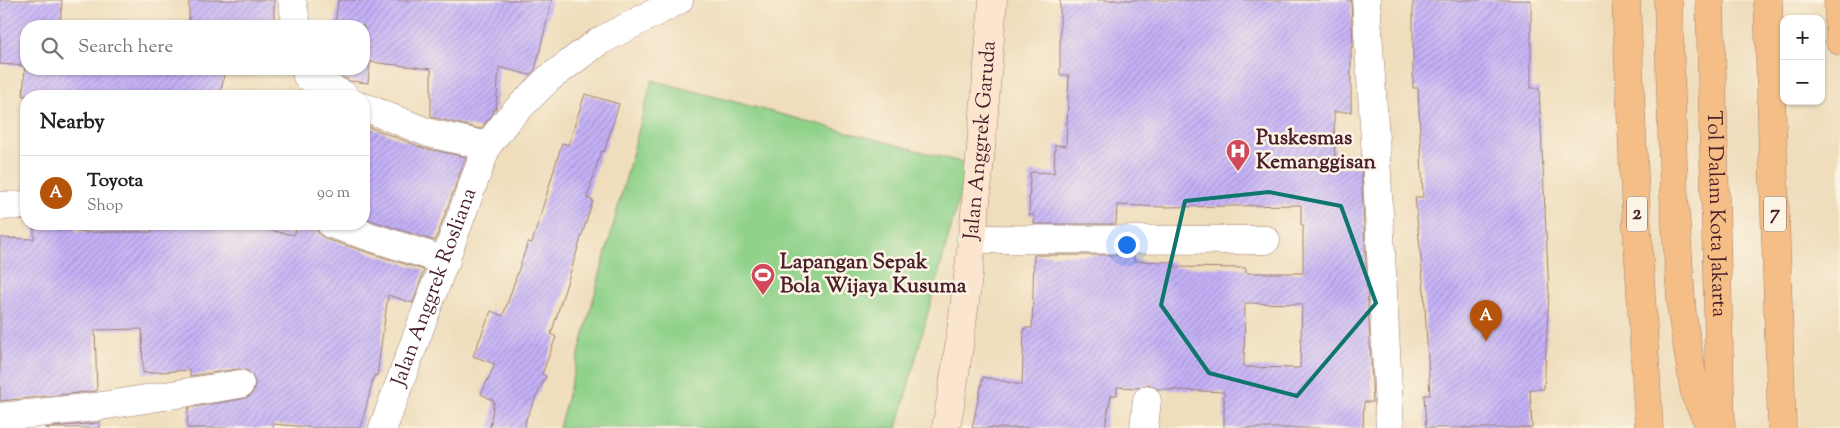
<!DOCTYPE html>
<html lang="en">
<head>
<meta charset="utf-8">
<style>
	body { margin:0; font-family:"Sorts Mill Goudy",serif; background:#f2f2f2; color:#202124 }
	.controls { position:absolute; right:15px; top:15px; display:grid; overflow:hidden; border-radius:10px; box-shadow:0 1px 4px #0004 }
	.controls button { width:45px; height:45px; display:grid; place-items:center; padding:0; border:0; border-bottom:1px solid #e0e0e0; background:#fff; color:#202124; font:25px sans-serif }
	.you { position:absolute; left:1126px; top:244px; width:18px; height:18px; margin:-12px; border:4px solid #fff; border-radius:50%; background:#1a73e8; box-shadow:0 0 0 8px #1a73e833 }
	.badge { display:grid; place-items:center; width:32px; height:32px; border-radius:50%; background:#b45309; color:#fff; font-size:16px; font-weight:700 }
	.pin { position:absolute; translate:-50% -41px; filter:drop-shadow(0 1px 2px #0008) }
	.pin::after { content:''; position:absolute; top:26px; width:18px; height:15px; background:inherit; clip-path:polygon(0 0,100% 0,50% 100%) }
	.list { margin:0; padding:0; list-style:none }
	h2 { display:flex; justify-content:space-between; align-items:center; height:65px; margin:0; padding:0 20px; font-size:21px }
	h2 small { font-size:16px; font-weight:400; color:#757577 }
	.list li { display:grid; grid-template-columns:32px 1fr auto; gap:15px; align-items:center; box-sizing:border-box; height:75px; padding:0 20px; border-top:1px solid #e0e0e0 }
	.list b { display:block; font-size:19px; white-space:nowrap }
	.list p { margin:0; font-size:16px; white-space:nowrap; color:#757577 }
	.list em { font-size:16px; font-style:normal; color:#757577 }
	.icon { flex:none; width:28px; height:28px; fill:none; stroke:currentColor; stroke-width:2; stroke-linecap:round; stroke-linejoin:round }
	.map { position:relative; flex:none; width:1840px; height:428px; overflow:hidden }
	.search { position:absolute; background:#fff; box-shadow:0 1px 4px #0004; left:20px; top:20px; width:350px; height:55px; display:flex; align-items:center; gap:12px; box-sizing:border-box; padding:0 18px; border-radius:20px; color:#757577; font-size:19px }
	.panel { position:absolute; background:#fff; box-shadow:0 1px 4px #0004; left:20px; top:90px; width:350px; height:140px; border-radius:20px }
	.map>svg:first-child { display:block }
	.green { fill:#90d28a; stroke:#6d785a }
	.building { fill:url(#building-hatch); fill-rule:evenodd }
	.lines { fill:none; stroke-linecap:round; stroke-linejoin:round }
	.street-casing { stroke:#9c7e73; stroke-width:29 }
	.secondary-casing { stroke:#9c7e73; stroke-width:29 }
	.highway-casing { stroke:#9c7e73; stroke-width:29 }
	.street { stroke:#fff; stroke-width:28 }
	.secondary { stroke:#fbe5cf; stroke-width:28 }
	.highway { stroke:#f5be86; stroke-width:28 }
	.marked { fill:none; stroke:#0f766e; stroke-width:4; stroke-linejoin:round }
	.labels { text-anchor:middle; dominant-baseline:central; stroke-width:5; stroke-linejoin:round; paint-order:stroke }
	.shield { fill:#fcf5e5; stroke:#7f5f63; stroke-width:1 }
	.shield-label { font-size:20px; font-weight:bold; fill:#4a1f2b }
	.poi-label { font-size:21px; font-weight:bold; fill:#4a1f2b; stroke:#fcf5e5; text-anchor:start }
	.street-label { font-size:21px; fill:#4a1f2b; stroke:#fcf5e5 }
</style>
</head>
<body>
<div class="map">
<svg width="1840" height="428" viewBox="0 0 1840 428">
	<defs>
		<pattern id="building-hatch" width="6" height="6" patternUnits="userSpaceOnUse" patternTransform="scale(1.25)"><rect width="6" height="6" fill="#c5b2f8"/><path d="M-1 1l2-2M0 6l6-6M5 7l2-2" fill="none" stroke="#a290c9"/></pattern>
	</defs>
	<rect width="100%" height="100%" fill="#fcf5e5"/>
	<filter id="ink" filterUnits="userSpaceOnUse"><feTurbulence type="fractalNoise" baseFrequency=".02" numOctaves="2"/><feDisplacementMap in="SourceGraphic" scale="10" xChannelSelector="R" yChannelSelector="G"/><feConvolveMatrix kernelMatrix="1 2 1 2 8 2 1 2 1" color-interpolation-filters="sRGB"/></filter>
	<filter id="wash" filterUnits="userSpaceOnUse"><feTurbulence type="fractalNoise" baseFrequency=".0096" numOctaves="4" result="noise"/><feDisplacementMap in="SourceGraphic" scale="20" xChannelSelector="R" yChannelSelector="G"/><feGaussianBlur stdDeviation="1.12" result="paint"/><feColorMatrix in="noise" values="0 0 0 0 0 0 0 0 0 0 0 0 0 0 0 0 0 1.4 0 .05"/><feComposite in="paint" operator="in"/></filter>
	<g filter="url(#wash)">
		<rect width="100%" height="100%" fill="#efddbb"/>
		<path class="green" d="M652,80L968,164L897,428H559Z"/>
		<g id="blocks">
			<g class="building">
				<path d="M0,0H62L60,26H26V69H225L220,96H23L25,66L0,64Z"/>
				<rect x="189" y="0" width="85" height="26"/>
				<path d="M338,0H552L535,70L530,75L499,67L496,109L493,110V113L481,129L431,117V69L370,62L368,83L350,81L331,71V69H364V26H335Z"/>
				<path d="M1060,0H1351L1353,47H1351V112H1334L1335,167H1361L1373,402H1364L1363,428H1224V392L1157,389L1148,384L1138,388L1117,387V395H1111L1105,428H972L983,377L1022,385L1024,328H1032L1034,255H1134V261L1174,262V267L1246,268V273H1303V225H1301V205L1164,207L1117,205L1116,224H1034V215H1029L1030,172L1054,173L1055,145L1066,146L1069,75H1060ZM1245,303L1302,304L1300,368L1244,367Z"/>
				<path d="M1413,0H1531V88H1539L1549,292L1544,389H1530L1532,428H1426L1424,395H1430L1424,290L1415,197H1423L1418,88H1413Z"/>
				<path d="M229,69H275V73Z"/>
				<path d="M585,94L619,104L604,152L601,151L587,198L593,200L551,334L556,337L542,374L546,376L526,419L525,428H490L494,401L481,394L495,364L473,356L491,311L503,316L528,242L532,243L562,143L568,145Z"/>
				<path d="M364,125L423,148L466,157L435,241L364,218Z"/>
				<path d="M152,224H237L294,235L298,224H301L316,229L320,235L326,239L424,270L413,303L388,295L377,376L374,375L361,428H315L274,424L273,428H187L188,408L242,399L250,396L255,389V382L252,375L246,370L238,369L190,376V370L143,373L142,329L95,330L97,391L0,401V238L34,239V225H76V232H152Z"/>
				<path d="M100,422V428H45L97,423Z"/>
			</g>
		</g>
	</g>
	<g filter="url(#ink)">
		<use href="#blocks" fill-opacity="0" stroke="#9c7e73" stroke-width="1"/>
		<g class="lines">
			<defs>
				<g id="street">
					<path d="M292,0L297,26"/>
					<path d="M1366,0L1376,156L1390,428"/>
					<path d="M306,69L307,76L345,96"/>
					<path d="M364,107L429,133L487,146"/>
					<path d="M0,206L26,205"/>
					<path d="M331,224L446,261"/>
					<path d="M971,239L1266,240"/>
					<path d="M0,417L95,407L240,384"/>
					<path id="s1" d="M383,428L487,146L508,119L548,79L598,42L679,0"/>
					<path d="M1144,428L1147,400"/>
				</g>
				<g id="secondary">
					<path id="s2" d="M946,428C971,287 982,143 993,0"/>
				</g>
				<g id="highway">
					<path d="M1626,0L1634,176L1649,428"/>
					<path d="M1668,0L1674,196L1682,314L1695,394L1711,428"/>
					<path id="s3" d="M1710,0L1721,428"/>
					<path d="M1768,0L1782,428"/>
					<path d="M1838,0L1840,41"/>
				</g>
			</defs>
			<use href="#street" class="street-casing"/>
			<use href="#secondary" class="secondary-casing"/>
			<use href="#highway" class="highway-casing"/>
			<use href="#street" class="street"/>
			<use href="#secondary" class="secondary"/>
			<use href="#highway" class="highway"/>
		</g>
	</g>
	<path class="marked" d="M1269,192L1341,206L1376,303L1297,396L1209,373L1161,305L1185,201Z"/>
	<defs>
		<symbol id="hospital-pin" viewBox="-11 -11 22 30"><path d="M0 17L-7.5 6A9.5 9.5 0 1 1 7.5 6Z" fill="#d1495b" stroke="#fcf5e5"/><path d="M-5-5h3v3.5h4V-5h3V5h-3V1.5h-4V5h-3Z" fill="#fff"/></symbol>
		<symbol id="stadium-pin" viewBox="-11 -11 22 30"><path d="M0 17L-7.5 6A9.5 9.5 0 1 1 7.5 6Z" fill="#d1495b" stroke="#fcf5e5"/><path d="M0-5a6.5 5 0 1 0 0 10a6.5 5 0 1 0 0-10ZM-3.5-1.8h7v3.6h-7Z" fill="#fff"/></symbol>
	</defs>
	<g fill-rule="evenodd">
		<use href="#hospital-pin" x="1224" y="137" width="28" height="38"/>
		<use href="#stadium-pin" x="749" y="261" width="28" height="38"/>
	</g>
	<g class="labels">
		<g class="shield">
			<rect x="1627" y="196.5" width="20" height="35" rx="4"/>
			<rect x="1764" y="196.5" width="22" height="35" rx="4"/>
		</g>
		<g class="shield-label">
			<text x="1637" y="214">2</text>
			<text x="1775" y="214">7</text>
		</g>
		<g class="poi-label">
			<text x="1256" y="139">Puskesmas<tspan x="1256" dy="24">Kemanggisan</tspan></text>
			<text x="780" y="263">Lapangan Sepak<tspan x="780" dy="24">Bola Wijaya Kusuma</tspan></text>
		</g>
		<g class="street-label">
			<text stroke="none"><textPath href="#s2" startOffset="290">Jalan Anggrek Garuda</textPath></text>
			<text stroke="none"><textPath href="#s3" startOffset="214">Tol Dalam Kota Jakarta</textPath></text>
			<text stroke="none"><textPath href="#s1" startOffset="150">Jalan Anggrek Rosliana</textPath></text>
		</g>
	</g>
</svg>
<div class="controls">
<button>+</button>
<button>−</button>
</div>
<div class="you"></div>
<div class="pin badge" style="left:1486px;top:341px">A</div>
<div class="search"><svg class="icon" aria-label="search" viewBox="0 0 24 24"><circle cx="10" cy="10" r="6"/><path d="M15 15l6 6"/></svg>Search here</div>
<section class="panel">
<h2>Nearby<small></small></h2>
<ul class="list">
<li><span class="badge">A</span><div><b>Toyota</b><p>Shop</p></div><em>90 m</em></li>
</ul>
</section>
</div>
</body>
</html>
